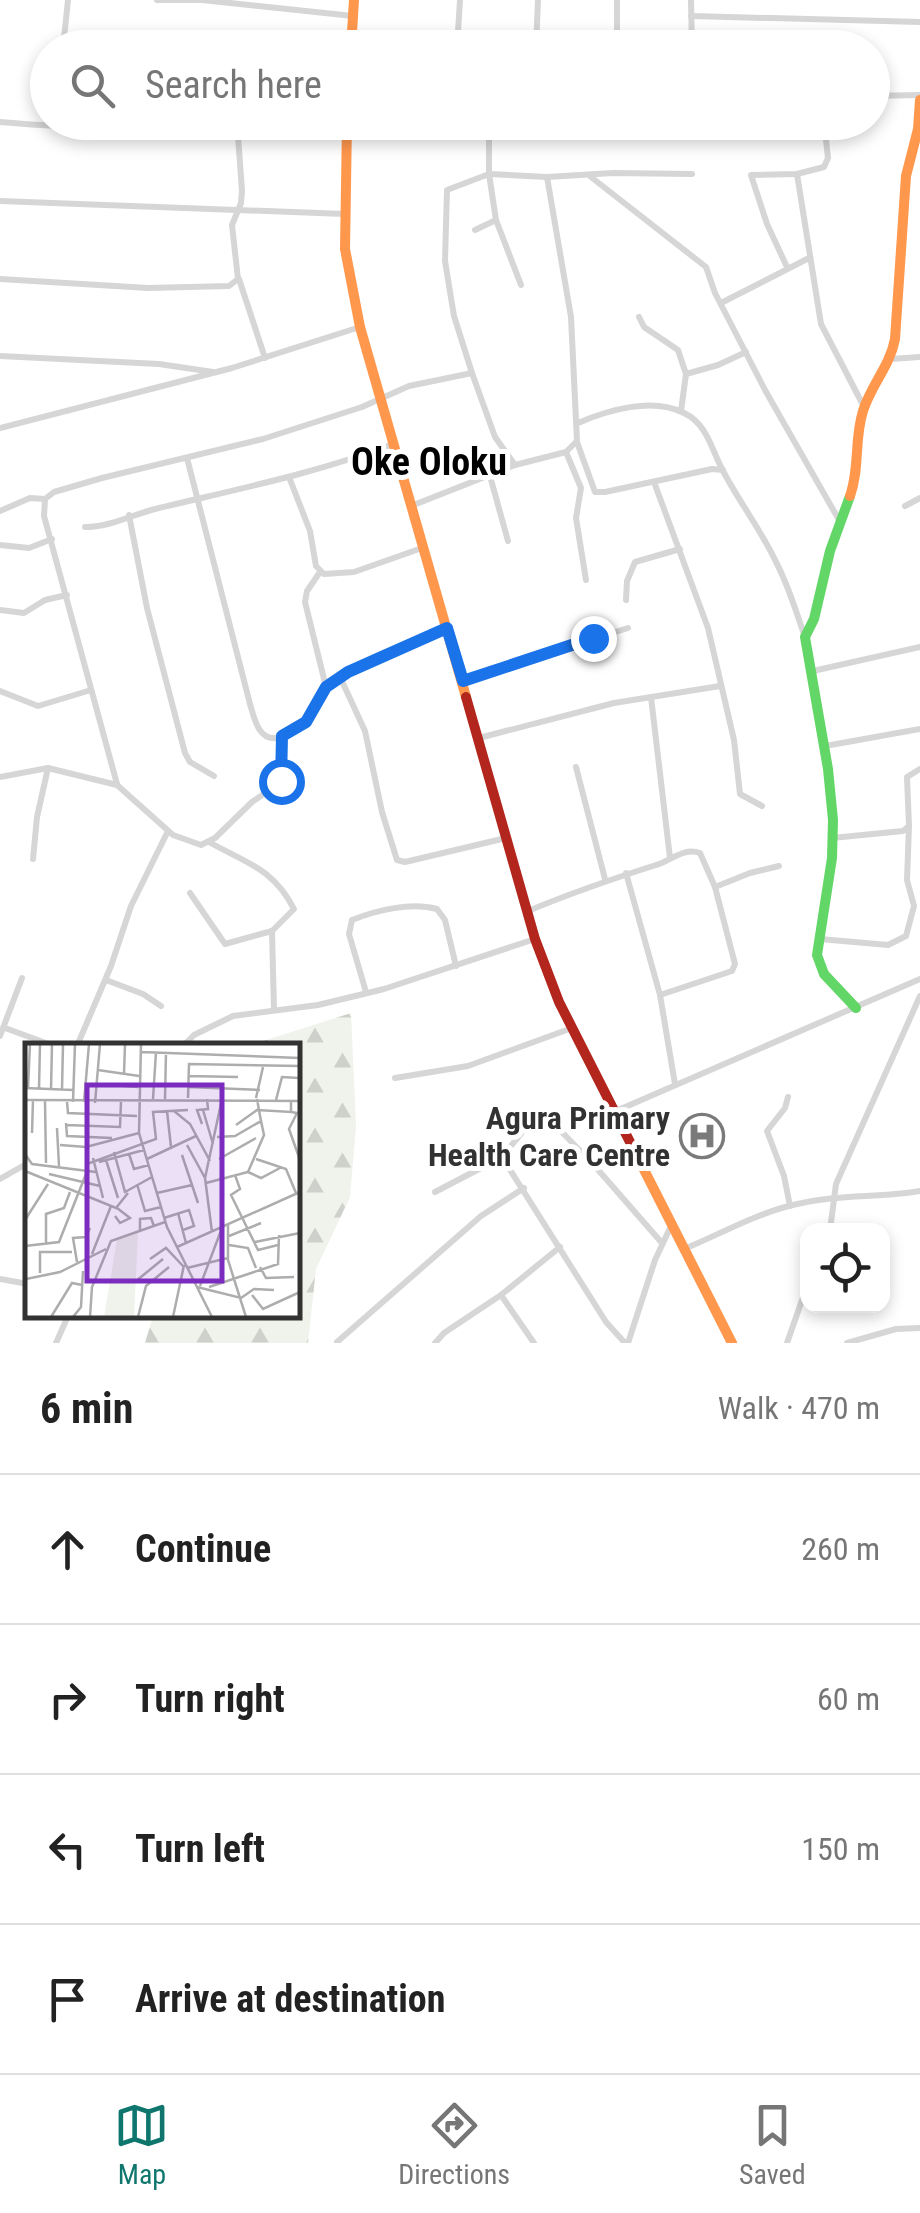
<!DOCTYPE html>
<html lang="en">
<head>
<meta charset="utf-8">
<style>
	body { margin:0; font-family:"Roboto Condensed",sans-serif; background:#f6f6f6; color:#222 }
	.controls { position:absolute; right:30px; bottom:30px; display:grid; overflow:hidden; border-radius:20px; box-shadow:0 5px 15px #0003 }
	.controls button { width:90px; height:90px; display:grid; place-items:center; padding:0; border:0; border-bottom:2px solid #e0e0e0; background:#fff; color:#222; font:50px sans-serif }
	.stop { position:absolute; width:30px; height:30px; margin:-22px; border:8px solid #1a73e8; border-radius:50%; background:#fff }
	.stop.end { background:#1a73e8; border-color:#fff; box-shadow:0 2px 10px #0008 }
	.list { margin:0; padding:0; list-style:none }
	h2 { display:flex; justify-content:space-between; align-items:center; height:130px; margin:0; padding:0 40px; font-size:42px }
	h2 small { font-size:32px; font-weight:400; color:#767676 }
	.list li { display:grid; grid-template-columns:65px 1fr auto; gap:30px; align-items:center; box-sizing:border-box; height:150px; padding:0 40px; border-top:2px solid #e0e0e0 }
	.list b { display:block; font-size:38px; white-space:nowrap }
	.list em { font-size:32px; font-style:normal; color:#767676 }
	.icon { flex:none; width:55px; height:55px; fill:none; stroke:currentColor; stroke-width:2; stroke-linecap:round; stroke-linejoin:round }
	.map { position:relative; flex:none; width:920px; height:1343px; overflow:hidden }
	.search { position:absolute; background:#fff; box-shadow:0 5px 15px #0003; left:30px; right:30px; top:30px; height:110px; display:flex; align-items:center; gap:25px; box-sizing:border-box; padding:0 35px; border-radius:55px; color:#767676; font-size:38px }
	.sheet { height:730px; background:#fff }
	nav { display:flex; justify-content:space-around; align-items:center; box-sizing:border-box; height:140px; border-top:2px solid #e0e0e0; background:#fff; font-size:28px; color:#767676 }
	nav a { display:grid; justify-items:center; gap:5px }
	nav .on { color:#0f766e }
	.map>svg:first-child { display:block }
	.forest { fill:url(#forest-firs) }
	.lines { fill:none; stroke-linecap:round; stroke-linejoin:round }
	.street { stroke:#d6d6d6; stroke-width:6 }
	.fast { stroke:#63d668; stroke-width:10 }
	.slow { stroke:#ff974d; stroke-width:10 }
	.jam { stroke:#b3261e; stroke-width:10 }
	.route { stroke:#1a73e8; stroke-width:12 }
	.labels { text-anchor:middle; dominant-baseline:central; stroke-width:10; stroke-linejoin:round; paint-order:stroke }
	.poi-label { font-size:32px; font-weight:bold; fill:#323232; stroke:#fff; text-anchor:end }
	.quarter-label { font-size:38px; font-weight:bold; fill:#000; stroke:#fff }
	.inset-road { fill:none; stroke:#adadad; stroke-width:2.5 }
	.view { fill:#7b2cbf; fill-opacity:0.15; stroke:#7b2cbf; stroke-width:5 }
	.inset-edge { fill:none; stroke:#323232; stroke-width:5 }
</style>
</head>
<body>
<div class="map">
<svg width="920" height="1343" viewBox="0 0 920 1343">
	<defs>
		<pattern id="forest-firs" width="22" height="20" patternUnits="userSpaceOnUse" patternTransform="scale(2.5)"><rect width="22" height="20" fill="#f0f2ec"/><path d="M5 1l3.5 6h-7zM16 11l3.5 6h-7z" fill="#ced0cb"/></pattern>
	</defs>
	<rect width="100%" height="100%" fill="#fff"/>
	<path class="forest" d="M351,1013L356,1126L350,1197L316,1269L308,1343H145L153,1316H298V1046L251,1045Z"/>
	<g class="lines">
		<g class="street">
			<path d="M157,0H202L353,16"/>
			<path d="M617,0V48"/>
			<path d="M691,0L692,48"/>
			<path d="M691,16L920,22"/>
			<path d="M63,48L68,0"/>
			<path d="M457,48L460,0"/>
			<path d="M536,48L538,0"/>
			<path d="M872,96L920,95"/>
			<path d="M0,122C72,128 142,132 214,122"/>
			<path d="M489,122V174L496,220L521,285"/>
			<path d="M797,174L821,324L864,407"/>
			<path d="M591,177L706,267L715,293L765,390L839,520"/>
			<path d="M0,201L345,214"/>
			<path d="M475,230L496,220"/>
			<path d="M787,267L767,224L751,175L797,174L824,167L828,158L824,122"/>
			<path d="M0,279L148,288L229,286L238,279L232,225L241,203L242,191L237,122"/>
			<path d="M239,279L265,358"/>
			<path d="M721,303L809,258"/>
			<path d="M639,317L644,327L678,350L686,374"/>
			<path d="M0,356L159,364L213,372"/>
			<path d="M891,359L920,357"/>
			<path d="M472,373L495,437L515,465"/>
			<path d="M681,411L686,374L718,365L746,352"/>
			<path d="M578,423C608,410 652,397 684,413C707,424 711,448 722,469C739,502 762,531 777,564C789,587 796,612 805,637"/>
			<path d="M0,428L232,368L360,327"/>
			<path d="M577,442L595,492H605L712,469L723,470"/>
			<path d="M566,452L581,488L576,518L586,580"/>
			<path d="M187,458L250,704C254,717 258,740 276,738C283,737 285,734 290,731C313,721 312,700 328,685C357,660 411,642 447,628"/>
			<path d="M490,476L508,541"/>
			<path d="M289,477L310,531L316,566L324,574L354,572L422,548"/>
			<path d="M654,482L708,628L734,740L740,794L762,806"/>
			<path d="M45,499L44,516L117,784"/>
			<path d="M411,506L515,465L566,452L577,441L571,317L547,177"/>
			<path d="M905,506L920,498"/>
			<path d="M0,511L30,498L45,499L54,492L102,478L263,439L362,407L409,386L472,373L454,316L445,261L447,190L489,174L547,177L613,173L692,174"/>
			<path d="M129,515L147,608L185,753L190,762L214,776"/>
			<path d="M85,527C111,527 133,514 159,508C238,489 317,473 393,444"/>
			<path d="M0,545L29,548L52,539"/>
			<path d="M320,572L307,591L305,602L326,687"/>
			<path d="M626,600L627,581L635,562L680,549"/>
			<path d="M0,610L24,613L45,600L67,595"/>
			<path d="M813,671L920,647"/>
			<path d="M340,677L365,731L382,812L397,860L405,862L506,838"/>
			<path d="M463,681L628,628"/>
			<path d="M0,691L38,706L91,690"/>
			<path d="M651,697L670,858"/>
			<path d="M479,738L614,703L720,686"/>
			<path d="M825,746L920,729"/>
			<path d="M576,767L605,879"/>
			<path d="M0,777L48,768L117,785L173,835L201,845L215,838L252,802L280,783L282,736"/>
			<path d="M832,838L903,831L909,826L907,777L920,769"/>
			<path d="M33,859L37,817L48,768"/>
			<path d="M626,873L660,995L675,1084"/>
			<path d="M715,887L750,873L779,866"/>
			<path d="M190,893L225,944L272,931L294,909C273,868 246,863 209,842"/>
			<path d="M528,911C571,893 612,879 656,865C671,861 683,847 700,853L715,887L735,964L732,971L660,995"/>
			<path d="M272,931L274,1010"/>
			<path d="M820,939L888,945L906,936L914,906L907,880L909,826"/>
			<path d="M106,980L143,994L161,1006"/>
			<path d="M366,992L349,934L352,920C377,910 411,902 437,909L445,920L456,966"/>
			<path d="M5,1028L54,1046"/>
			<path d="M0,1036L22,978"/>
			<path d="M77,1046L111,966L131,906L168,831"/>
			<path d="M183,1046L194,1035L233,1016L318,1005L384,989L535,939"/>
			<path d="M395,1078L468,1066L572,1028"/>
			<path d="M788,1097L785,1108L767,1131L784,1176L790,1206"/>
			<path d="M616,1111L920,979"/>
			<path d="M502,1157L606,1322L625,1343"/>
			<path d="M0,1179L28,1163"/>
			<path d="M435,1192L502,1157L532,1120L542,1118L555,1125L593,1164L662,1243"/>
			<path d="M830,1230L836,1184L920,996"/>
			<path d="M684,1249C723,1233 760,1211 802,1203C840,1194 881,1198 920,1191"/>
			<path d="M0,1279L28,1284"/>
			<path d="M501,1295L534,1343"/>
			<path d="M337,1342L481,1216L524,1188"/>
			<path d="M56,1343L68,1316"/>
			<path d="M435,1343L444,1333L501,1295L560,1247"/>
			<path d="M628,1343L655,1260L671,1226"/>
			<path d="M787,1343L808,1283"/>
			<path d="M847,1343L896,1329L920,1328"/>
		</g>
		<path class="fast" d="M850,496L830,551L814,619L805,637L828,769L833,820L832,858L817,955L824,974L856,1008"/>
		<g class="slow">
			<path d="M351,48L354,0"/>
			<path d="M347,122L345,249L360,327L466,697"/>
			<path d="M850,496C860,468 854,439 863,411C871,385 890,366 895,339L906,176L918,129L920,100"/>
			<path d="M632,1146L732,1343"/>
		</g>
		<path class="jam" d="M466,697L535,939L559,1002L632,1146"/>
	</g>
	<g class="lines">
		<path class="route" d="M281,781L282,736L306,722L326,687L348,672L447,628L463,681L593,638"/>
	</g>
	<defs>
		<symbol id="hospital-ring" viewBox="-11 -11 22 22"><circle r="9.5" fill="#fff" stroke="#7a7a7a" stroke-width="1.5"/><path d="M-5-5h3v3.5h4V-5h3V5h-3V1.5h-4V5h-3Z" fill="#7a7a7a"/></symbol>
	</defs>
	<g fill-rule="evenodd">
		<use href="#hospital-ring" x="677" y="1111" width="50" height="50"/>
	</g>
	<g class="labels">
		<g class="poi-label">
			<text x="670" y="1118">Agura Primary<tspan x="670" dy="37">Health Care Centre</tspan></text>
		</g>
		<g class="quarter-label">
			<text x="429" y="462">Oke Oloku</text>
		</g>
	</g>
	<g transform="translate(25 1043)">
		<rect width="275" height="275" fill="#fff"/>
		<path d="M113,190L109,274H79L92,197Z" fill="#f0f2ec"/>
		<path class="inset-road" d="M116,1L114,90L142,184L187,274M116,9L275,15M73,27L114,33M99,31L100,1M163,33L213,34M72,41L113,44M163,44L235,47M0,45L48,47M3,45L5,1M14,46L15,1M26,47L27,1M37,47L38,1M163,55L164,21L275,23M231,55L238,24M128,56L131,9M140,56L141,9M0,57L275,58M251,57L257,34L274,35M20,58L21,120M42,59L43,70L112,73M48,59L50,1M59,59L64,1M70,60L75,1M178,67L188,101M142,68L146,104M149,68L165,81L185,118M266,69L272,70L264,86L275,117M41,80L42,93L87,95M177,81L172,67L183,66L182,56M41,82L95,84L96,59M211,82L232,67L266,69V58M32,85L34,123M7,90L8,57M192,94L210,93L236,78L232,56M35,102L61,104L114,90M162,102L180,135M89,109L100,149L127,134M0,111L7,121L71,129M104,111L109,126L124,122M157,112L173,160M68,115L78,155M122,116L171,93M194,116L231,95M231,116L261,126L271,150M81,117L93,155M74,119L119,107M62,121L131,96L128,69L163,67M0,128L91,165L103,150M223,129L236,135L255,125M24,131L75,143M210,132L215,146L206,152L233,207L253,202M181,140L223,129L239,92L236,78M112,141L120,168L136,164M132,150L167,142M153,170L161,200M90,173L95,180L105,175L92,165M139,175L164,167L169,183L158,187M0,177L23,141M203,182V217L221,274M115,187V176L126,175L129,183M187,189L180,135L197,56M204,193L236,180M230,199L275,190M21,200V171L39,165L45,149M204,202L223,205L231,225M0,203L34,199L61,131M152,204L275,149M67,211L86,163M125,216L141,205L158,223M52,219L48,195L61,194L65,185M235,224L241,235L269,234M162,225L203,215M15,230V209H47M111,238L138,216M175,243L197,185M172,244L216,255L229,246L249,247M184,244L253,221L254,192M227,252L238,266L275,249M0,263L1,236L35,229L81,206M26,274L47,240L57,242M48,274L56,264L58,228M65,274L67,244L86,198L140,179M113,274L121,243L144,224M148,274L159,222"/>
		<path class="view" d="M62,42H197V238H62Z"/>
		<rect width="275" height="275" class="inset-edge"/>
	</g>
</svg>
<div class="controls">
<button><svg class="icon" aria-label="locate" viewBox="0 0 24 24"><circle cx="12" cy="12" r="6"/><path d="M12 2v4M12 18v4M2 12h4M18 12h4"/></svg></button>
</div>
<div class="stop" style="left:281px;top:781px"></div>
<div class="stop end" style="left:593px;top:638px"></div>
<div class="search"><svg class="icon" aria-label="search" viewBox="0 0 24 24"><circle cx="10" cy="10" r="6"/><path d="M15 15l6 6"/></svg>Search here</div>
</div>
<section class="sheet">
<h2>6 min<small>Walk · 470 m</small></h2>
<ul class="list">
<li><svg class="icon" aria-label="ahead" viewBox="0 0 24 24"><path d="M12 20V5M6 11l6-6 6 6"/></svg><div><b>Continue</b></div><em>260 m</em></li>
<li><svg class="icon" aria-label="right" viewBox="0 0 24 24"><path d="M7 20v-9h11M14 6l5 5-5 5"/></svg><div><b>Turn right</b></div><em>60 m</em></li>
<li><svg class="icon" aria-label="left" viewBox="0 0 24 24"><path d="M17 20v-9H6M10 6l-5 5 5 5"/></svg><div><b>Turn left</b></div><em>150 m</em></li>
<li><svg class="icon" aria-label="arrive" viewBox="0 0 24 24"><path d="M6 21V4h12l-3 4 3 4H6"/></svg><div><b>Arrive at destination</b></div></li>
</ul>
</section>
<nav>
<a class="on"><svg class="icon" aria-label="map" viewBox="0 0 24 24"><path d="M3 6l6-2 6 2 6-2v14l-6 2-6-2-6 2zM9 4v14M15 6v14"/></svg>Map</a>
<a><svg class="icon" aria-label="directions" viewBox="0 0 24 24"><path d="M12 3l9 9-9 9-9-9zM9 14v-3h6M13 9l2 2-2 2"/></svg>Directions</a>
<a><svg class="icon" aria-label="saved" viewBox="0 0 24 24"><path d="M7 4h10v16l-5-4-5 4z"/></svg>Saved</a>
</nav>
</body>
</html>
